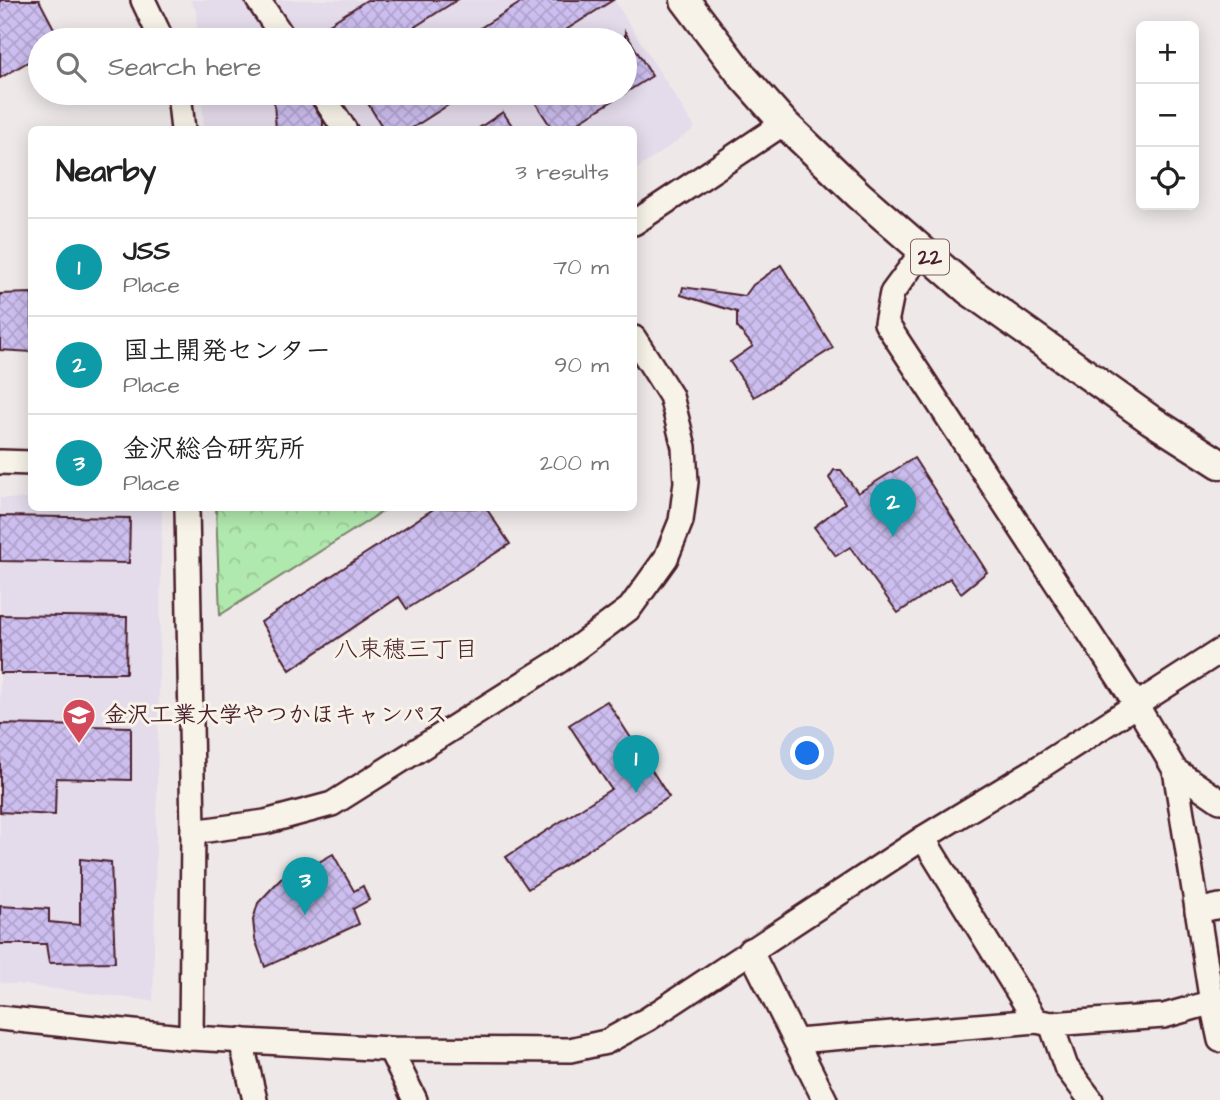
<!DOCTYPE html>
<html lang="en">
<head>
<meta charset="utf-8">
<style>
	body { margin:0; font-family:"Architects Daughter","Klee One",sans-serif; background:#f6f6f6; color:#222 }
	.controls { position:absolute; right:21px; top:21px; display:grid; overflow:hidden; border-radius:10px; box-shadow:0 4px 18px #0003 }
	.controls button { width:63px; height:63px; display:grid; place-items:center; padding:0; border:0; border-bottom:2px solid #e0e0e0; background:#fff; color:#222; font:35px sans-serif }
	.you { position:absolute; left:808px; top:754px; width:24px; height:24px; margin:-18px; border:5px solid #fff; border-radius:50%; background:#1a73e8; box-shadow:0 0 0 10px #1a73e833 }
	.badge { display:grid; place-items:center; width:46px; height:46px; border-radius:50%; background:#111827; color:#fff; font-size:23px; font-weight:700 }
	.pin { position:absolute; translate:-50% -58px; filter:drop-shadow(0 2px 4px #0008) }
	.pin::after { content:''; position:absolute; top:37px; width:24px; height:21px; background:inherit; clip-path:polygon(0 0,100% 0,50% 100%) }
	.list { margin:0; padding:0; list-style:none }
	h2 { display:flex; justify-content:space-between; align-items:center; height:91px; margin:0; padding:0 28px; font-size:30px }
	h2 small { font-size:23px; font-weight:400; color:#767676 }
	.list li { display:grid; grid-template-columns:46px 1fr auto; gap:21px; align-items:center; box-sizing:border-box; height:98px; padding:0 28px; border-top:2px solid #e0e0e0 }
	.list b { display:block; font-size:26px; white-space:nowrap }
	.list p { margin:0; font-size:23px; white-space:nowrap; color:#767676 }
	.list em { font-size:23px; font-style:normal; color:#767676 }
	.icon { flex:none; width:38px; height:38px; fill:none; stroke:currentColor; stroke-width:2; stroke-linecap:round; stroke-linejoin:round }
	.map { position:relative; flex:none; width:1220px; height:1100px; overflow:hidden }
	.search { position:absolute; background:#fff; box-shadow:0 4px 18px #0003; left:28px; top:28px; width:609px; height:77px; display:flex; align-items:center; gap:18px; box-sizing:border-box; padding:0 24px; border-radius:38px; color:#767676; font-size:26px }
	.panel { position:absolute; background:#fff; box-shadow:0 4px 18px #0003; left:28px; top:126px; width:609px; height:385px; border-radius:10px }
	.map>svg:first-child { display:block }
	.built { fill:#e4dbeb }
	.park { fill:url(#park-crowns); stroke:#7d846c; stroke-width:2 }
	.building { fill:url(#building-cross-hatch); stroke:#4a1f2b; stroke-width:2 }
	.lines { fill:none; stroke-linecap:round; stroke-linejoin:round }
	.minor-casing { stroke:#4a1f2b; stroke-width:28 }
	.major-casing { stroke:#4a1f2b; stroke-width:33 }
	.minor { stroke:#f7f3e8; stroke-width:23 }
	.major { stroke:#f7f3e8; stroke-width:28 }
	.labels { text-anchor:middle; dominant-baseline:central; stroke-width:6; stroke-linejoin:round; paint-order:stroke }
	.shield { fill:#f7f3e8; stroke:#7e5f64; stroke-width:2 }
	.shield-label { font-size:21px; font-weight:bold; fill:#4a1f2b }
	.poi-label { font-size:23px; font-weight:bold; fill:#4a1f2b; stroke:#f7f3e8; text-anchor:start }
	.neighbourhood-label { font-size:24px; fill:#4a1f2b; stroke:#f7f3e8 }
</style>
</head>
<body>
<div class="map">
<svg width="1220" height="1100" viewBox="0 0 1220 1100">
	<defs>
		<pattern id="park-crowns" width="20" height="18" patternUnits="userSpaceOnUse" patternTransform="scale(1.75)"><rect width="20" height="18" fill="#b0e9ae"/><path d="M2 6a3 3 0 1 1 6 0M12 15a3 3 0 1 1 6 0" fill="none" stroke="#99c796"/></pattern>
		<pattern id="building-cross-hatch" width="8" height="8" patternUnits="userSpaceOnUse" patternTransform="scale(1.75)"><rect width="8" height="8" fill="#ccbeef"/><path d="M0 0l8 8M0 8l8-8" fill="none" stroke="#b1a3cd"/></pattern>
	</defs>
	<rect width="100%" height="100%" fill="#eee8e9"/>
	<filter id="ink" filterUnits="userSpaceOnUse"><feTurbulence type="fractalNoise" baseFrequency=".0143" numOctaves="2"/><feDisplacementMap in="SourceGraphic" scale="14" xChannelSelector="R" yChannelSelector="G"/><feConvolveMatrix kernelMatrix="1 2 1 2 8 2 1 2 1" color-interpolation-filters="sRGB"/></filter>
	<g filter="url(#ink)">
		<g class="built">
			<path d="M190,0H614L695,128L634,171V130L204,129L202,93H625V40H198L196,10Z"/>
			<path d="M0,498L31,499L32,508H162L153,1001L0,982Z"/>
		</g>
		<path class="park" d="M216,508H388L220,615Z"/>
		<g class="building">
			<path d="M0,0H39L60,40H40V55L0,78Z"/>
			<path d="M367,0H457L394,40H332L323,28Z"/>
			<path d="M525,0H613L550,40H461Z"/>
			<path d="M625,32L652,76L625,93Z"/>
			<path d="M378,93H467L409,130H384L366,100Z"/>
			<path d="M529,93H625L566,130H553Z"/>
			<path d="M309,99L323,121V130H276L274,102Z"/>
			<path d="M503,112L515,130H476Z"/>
			<path d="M781,265L833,348L754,397L730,362L753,346L737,327V312L681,295L683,287L745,296L753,285Z"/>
			<path d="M32,293V352L0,350V294Z"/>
			<path d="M914,458L987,572L961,593L950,578L898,613L850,547L836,556L814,527L845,503L829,478L834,470H841L858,493Z"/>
			<path d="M435,508H486L510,544L407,609L399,597L290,670L261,622Z"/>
			<path d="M0,516L130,518L129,563L0,561Z"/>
			<path d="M0,615L127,617L126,673H0Z"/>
			<path d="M607,701L669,797L528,889L506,857L611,789L569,725Z"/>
			<path d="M0,724L131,727V780L56,778L55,815L0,812Z"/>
			<path d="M333,854L354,891L363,886L369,900L353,909L359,924L265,967L255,939L253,920L258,903L291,868L317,863Z"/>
			<path d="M80,859L111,862L115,962L49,963L46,944H0V906L49,909V922L80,925Z"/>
		</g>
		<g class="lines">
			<defs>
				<g id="minor">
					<path d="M143,0L162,40"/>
					<path d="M258,0L285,40"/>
					<path d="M179,93L183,130"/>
					<path d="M321,93L345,130"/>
					<path d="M634,223L784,123"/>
					<path d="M923,251L892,293L886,323L1136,704L1175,770L1220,801"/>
					<path d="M0,462L32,463"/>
					<path d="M187,508L193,832L191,1038"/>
					<path d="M1175,770L1212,1003L1220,1040"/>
					<path d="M193,832L265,822L332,804L559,661L630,608L666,558L681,521L686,482L684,447L671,396L634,338"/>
					<path d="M923,838L1036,1021"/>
					<path d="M1197,911L1220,906"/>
					<path d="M750,950L825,1100"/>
					<path d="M0,1018L191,1038L390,1049L570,1050L606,1042L648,1019L923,838L1040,767L1220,651"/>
					<path d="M1051,1024L1066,1067L1091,1100"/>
					<path d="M241,1040L255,1100"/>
					<path d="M797,1041L1036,1021L1051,1024L1164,1016L1220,1000"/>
					<path d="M390,1049L415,1100"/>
				</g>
				<path id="major" d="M685,0L744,78L784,123L859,195L968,290L1151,420L1220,464"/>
			</defs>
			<use href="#minor" class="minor-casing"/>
			<use href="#major" class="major-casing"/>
			<use href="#minor" class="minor"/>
			<use href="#major" class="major"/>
		</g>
	</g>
	<defs>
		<symbol id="university-pin" viewBox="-11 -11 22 30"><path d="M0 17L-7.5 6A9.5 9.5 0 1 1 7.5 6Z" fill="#d1495b" stroke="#f7f3e8"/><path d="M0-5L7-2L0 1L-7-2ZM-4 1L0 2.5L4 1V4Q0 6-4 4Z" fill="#fff"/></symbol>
	</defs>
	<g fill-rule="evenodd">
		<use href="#university-pin" x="60" y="696" width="38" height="52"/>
	</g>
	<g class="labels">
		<rect class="shield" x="911" y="239.5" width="38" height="35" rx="5"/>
		<g class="shield-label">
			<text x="930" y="257">22</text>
		</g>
		<g class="poi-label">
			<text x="104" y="715">金沢工業大学やつかほキャンパス</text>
		</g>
		<g class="neighbourhood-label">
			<text x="406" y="650">八束穂三丁目</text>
		</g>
	</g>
</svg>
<div class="controls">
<button>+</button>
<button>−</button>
<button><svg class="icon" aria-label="locate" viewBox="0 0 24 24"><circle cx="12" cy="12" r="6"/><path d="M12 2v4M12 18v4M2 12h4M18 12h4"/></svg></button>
</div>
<div class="you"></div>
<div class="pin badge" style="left:636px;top:793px;background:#0f9aa8">1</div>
<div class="pin badge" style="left:893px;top:537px;background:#0f9aa8">2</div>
<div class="pin badge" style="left:305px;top:915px;background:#0f9aa8">3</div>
<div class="search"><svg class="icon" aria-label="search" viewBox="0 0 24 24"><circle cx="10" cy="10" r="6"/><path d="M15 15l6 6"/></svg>Search here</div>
<section class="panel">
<h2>Nearby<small>3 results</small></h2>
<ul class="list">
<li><span class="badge" style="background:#0f9aa8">1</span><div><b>JSS</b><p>Place</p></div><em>70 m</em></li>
<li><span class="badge" style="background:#0f9aa8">2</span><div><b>国土開発センター</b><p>Place</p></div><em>90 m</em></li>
<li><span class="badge" style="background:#0f9aa8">3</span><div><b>金沢総合研究所</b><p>Place</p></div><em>200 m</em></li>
</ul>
</section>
</div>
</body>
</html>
